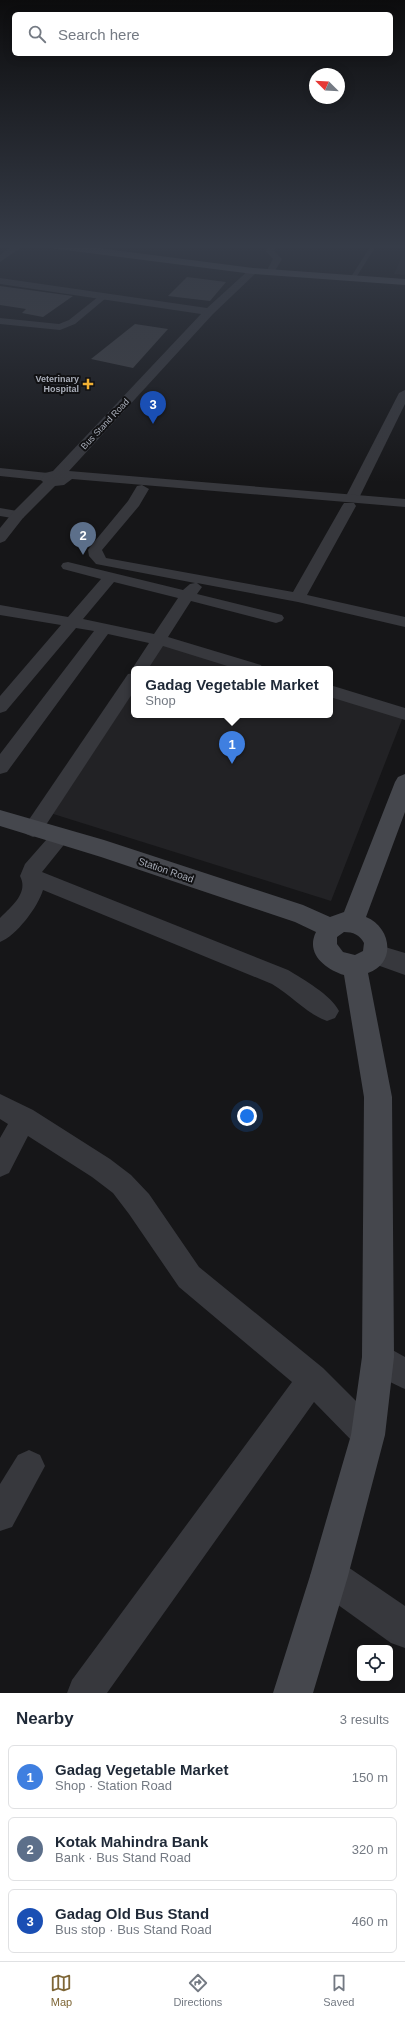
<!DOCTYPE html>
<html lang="en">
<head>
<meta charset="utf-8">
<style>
	body { margin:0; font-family:Arial,sans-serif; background:#f6f6f7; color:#1f2937 }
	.controls { position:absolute; right:12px; bottom:12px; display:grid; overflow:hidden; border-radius:6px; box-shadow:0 2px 10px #0003 }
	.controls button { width:36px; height:36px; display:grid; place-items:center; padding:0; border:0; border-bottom:1px solid #e0e1e3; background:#fff; color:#1f2937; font:20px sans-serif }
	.compass { position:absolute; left:309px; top:68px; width:36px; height:36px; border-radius:50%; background:#fff; box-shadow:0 2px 10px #0003; rotate:294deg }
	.you { position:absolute; left:247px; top:1116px; width:14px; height:14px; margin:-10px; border:3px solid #fff; border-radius:50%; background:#1a73e8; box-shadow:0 0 0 6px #1a73e833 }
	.badge { display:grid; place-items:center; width:26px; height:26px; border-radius:50%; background:#7e6636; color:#fff; font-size:13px; font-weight:700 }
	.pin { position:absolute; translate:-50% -33px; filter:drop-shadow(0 1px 2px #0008) }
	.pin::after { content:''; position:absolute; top:21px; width:14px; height:12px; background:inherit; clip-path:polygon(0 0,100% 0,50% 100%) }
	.popup { position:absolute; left:131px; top:666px; width:202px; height:52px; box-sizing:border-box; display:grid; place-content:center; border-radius:6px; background:#fff; filter:drop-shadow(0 1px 3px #0005); font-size:13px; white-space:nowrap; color:#747a83 }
	.popup b { font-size:15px; color:#1f2937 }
	.popup::after { content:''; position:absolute; left:50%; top:100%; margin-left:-8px; border:8px solid transparent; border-top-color:#fff }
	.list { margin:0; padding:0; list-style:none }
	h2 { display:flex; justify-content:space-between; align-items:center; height:52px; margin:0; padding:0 16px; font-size:17px }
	h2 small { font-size:13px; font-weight:400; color:#747a83 }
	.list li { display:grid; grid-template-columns:26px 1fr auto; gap:12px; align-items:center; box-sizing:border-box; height:64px; margin:0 8px 8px; padding:0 8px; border:1px solid #e0e1e3; border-radius:6px }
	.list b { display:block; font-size:15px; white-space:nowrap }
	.list p { margin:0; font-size:13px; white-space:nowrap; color:#747a83 }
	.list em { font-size:13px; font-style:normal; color:#747a83 }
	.icon { flex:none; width:22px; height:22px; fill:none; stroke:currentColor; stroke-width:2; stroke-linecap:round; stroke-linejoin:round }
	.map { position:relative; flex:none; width:405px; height:1693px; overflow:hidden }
	.search { position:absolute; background:#fff; box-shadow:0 2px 10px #0003; left:12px; right:12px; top:12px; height:44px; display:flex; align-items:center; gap:10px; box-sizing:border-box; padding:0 14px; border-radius:6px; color:#747a83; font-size:15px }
	.sheet { height:268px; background:#fff }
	nav { display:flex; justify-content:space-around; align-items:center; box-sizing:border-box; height:56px; border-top:1px solid #e0e1e3; background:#fff; font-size:11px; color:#747a83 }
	nav a { display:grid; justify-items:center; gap:2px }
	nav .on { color:#7e6636 }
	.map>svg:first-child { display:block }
	.built { fill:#222225 }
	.building { fill:#404145 }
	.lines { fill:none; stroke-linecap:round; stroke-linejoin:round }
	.service { stroke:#37383d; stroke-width:4.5 }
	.minor { fill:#37383d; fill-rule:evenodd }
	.tertiary { fill:#37383d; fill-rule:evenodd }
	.secondary { fill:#45474d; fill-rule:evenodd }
	.primary { fill:#53555c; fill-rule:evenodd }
	.poi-dot { fill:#f2b134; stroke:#111113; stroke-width:1.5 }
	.labels { text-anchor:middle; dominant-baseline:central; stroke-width:4; stroke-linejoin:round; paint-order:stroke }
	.far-poi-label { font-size:9px; font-weight:bold; fill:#a8adb8; stroke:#111113; text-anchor:end }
	.far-street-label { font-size:9px; fill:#a8adb8; stroke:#111113 }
	.street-label { font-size:10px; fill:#a8adb8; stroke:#111113 }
</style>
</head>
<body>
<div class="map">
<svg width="405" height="1693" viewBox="0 0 405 1693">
	<rect width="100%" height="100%" fill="#161618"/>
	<g class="built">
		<path d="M405,250V275L394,274Z"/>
		<path d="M162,644L245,669H145Z"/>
		<path d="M134,685V715H330V694L403,717L331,901L47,812Z"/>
	</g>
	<g class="building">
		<path d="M187,277L226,282L210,301L168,296Z"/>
		<path d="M0,286L73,296L43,317L22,313L26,309L0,305Z"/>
		<path d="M135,324L168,329L133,368L91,359Z"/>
	</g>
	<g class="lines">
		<path class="service" d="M353,278L374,245"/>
		<g class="minor">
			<path d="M269,245H278L274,251L282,259L273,274L270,275L266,272L273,259L266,251Z"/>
			<path d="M103,293L108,296L106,298L75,324L60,330L0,324V318L59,324L69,320Z"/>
			<path d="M405,390V404L359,498L357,501H347L345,498L399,393Z"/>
			<path d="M0,468L48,473L54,477L48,481L0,476Z"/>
			<path d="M142,485L149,489L139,506L102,550L106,558L293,592L342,506L344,503H354L356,506L307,595L405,617V627L298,602L197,583L202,587L197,594L282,615L284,618L282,621L276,623L191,601L168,637L261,665L263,669H237L163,646L148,669H134V673L132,669L149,643L108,634L7,772L0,774V754L94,631L76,628L6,711L0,713V696L61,625L0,615V605L68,617L101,579L63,569L61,566L63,563L68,562L183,590L190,584L195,583L96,564L89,556L88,550L90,547L128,501L137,486ZM114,582L178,598L154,634L83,619Z"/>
			<path d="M0,508L23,512L25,515L23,518L18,519L0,516Z"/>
			<path d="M134,673V691L40,834L33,837L26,834L23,829L26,824L128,674Z"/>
			<path d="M330,685L405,708V720L330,697Z"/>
			<path d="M61,828L68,831L71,836L42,872L288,970C303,979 331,995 339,1011L335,1018L327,1021C307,1014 291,995 272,984L43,890C38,907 16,936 0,942V918C11,907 29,893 20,876L25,864L54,831Z"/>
			<path d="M0,1094L33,1110L110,1159L131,1175L149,1194L199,1267L323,1368L379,1424L384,1435L379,1446L368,1451L357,1446L314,1402L107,1693H67L72,1680L292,1382L179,1287L129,1214L113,1193L92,1177L28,1136L9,1173L0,1177V1138L8,1124L0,1119Z"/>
			<path d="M378,1342L405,1357V1389C389,1382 370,1373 363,1357L367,1346Z"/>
			<path d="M29,1450L40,1455L45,1466L12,1527L0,1531V1484L18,1455Z"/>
		</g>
		<g class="tertiary">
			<path d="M14,245H25L0,262V255Z"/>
			<path d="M253,268L256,269L258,271L256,273L213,314L69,471L405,499V507L72,479L64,485L55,486L23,518L5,541L0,543V528L13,512L43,482L41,480L45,473L53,471L201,314L0,284V278L207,308L250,269Z"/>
			<path d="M375,944L405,953V975L366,961L363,954L366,947Z"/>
			<path d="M329,1557L342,1563L405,1606V1648L391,1643L316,1589L310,1576L316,1563Z"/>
		</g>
		<path class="secondary" d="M405,774V812L366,917C391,927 397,963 368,973L392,1097L394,1357L385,1435L348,1576L313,1693H273L310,1576L351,1435L362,1357L364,1097L344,975C326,969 305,954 316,932L295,922L101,857L0,826V810L104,840L303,905L330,917L344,912L395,782L398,777ZM344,932C353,932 360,935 364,943L363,951L355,955L343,952L337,944V937Z"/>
		<path class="primary" d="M46,245H75L253,268L405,279V285L253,274L50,248Z"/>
	</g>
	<linearGradient id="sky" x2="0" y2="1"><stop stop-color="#0c0c0d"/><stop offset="0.51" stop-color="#363c48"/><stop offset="1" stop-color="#363c48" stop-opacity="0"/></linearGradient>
	<rect width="405" height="483" fill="url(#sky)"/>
	<path class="poi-dot" d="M86 378h4v4h4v4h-4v4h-4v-4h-4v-4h4z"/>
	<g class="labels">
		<g class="far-poi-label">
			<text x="79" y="379">Veterinary<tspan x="79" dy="10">Hospital</tspan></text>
		</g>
		<g class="far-street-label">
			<text transform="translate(105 424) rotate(-47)">Bus Stand Road</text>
		</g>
		<g class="street-label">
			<text transform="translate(166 870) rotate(19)">Station Road</text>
		</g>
	</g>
</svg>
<div class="controls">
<button><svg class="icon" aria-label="locate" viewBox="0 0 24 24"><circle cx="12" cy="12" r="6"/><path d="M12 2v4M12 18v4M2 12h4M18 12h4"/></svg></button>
</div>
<svg class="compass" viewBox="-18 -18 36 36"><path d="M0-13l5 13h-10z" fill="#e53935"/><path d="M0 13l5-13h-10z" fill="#747a83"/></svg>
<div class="you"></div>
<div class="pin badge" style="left:232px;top:764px;background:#3f7fe0">1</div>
<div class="popup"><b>Gadag Vegetable Market</b>Shop</div>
<div class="pin badge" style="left:83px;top:555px;background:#5c6f8a">2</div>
<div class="pin badge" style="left:153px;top:424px;background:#1a4fb4">3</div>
<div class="search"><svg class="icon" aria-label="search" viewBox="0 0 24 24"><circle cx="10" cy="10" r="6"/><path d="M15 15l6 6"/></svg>Search here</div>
</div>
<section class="sheet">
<h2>Nearby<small>3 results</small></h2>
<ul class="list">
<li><span class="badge" style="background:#3f7fe0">1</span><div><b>Gadag Vegetable Market</b><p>Shop · Station Road</p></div><em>150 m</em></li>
<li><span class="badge" style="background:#5c6f8a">2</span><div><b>Kotak Mahindra Bank</b><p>Bank · Bus Stand Road</p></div><em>320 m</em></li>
<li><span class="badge" style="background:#1a4fb4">3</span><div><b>Gadag Old Bus Stand</b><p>Bus stop · Bus Stand Road</p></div><em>460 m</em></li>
</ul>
</section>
<nav>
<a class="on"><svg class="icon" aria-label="map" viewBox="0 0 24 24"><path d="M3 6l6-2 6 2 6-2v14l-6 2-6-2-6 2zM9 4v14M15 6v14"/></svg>Map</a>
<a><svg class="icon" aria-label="directions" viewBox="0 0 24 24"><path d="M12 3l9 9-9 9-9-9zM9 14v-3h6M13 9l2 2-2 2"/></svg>Directions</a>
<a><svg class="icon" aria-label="saved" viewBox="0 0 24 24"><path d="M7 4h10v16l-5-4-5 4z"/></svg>Saved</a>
</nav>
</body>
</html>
